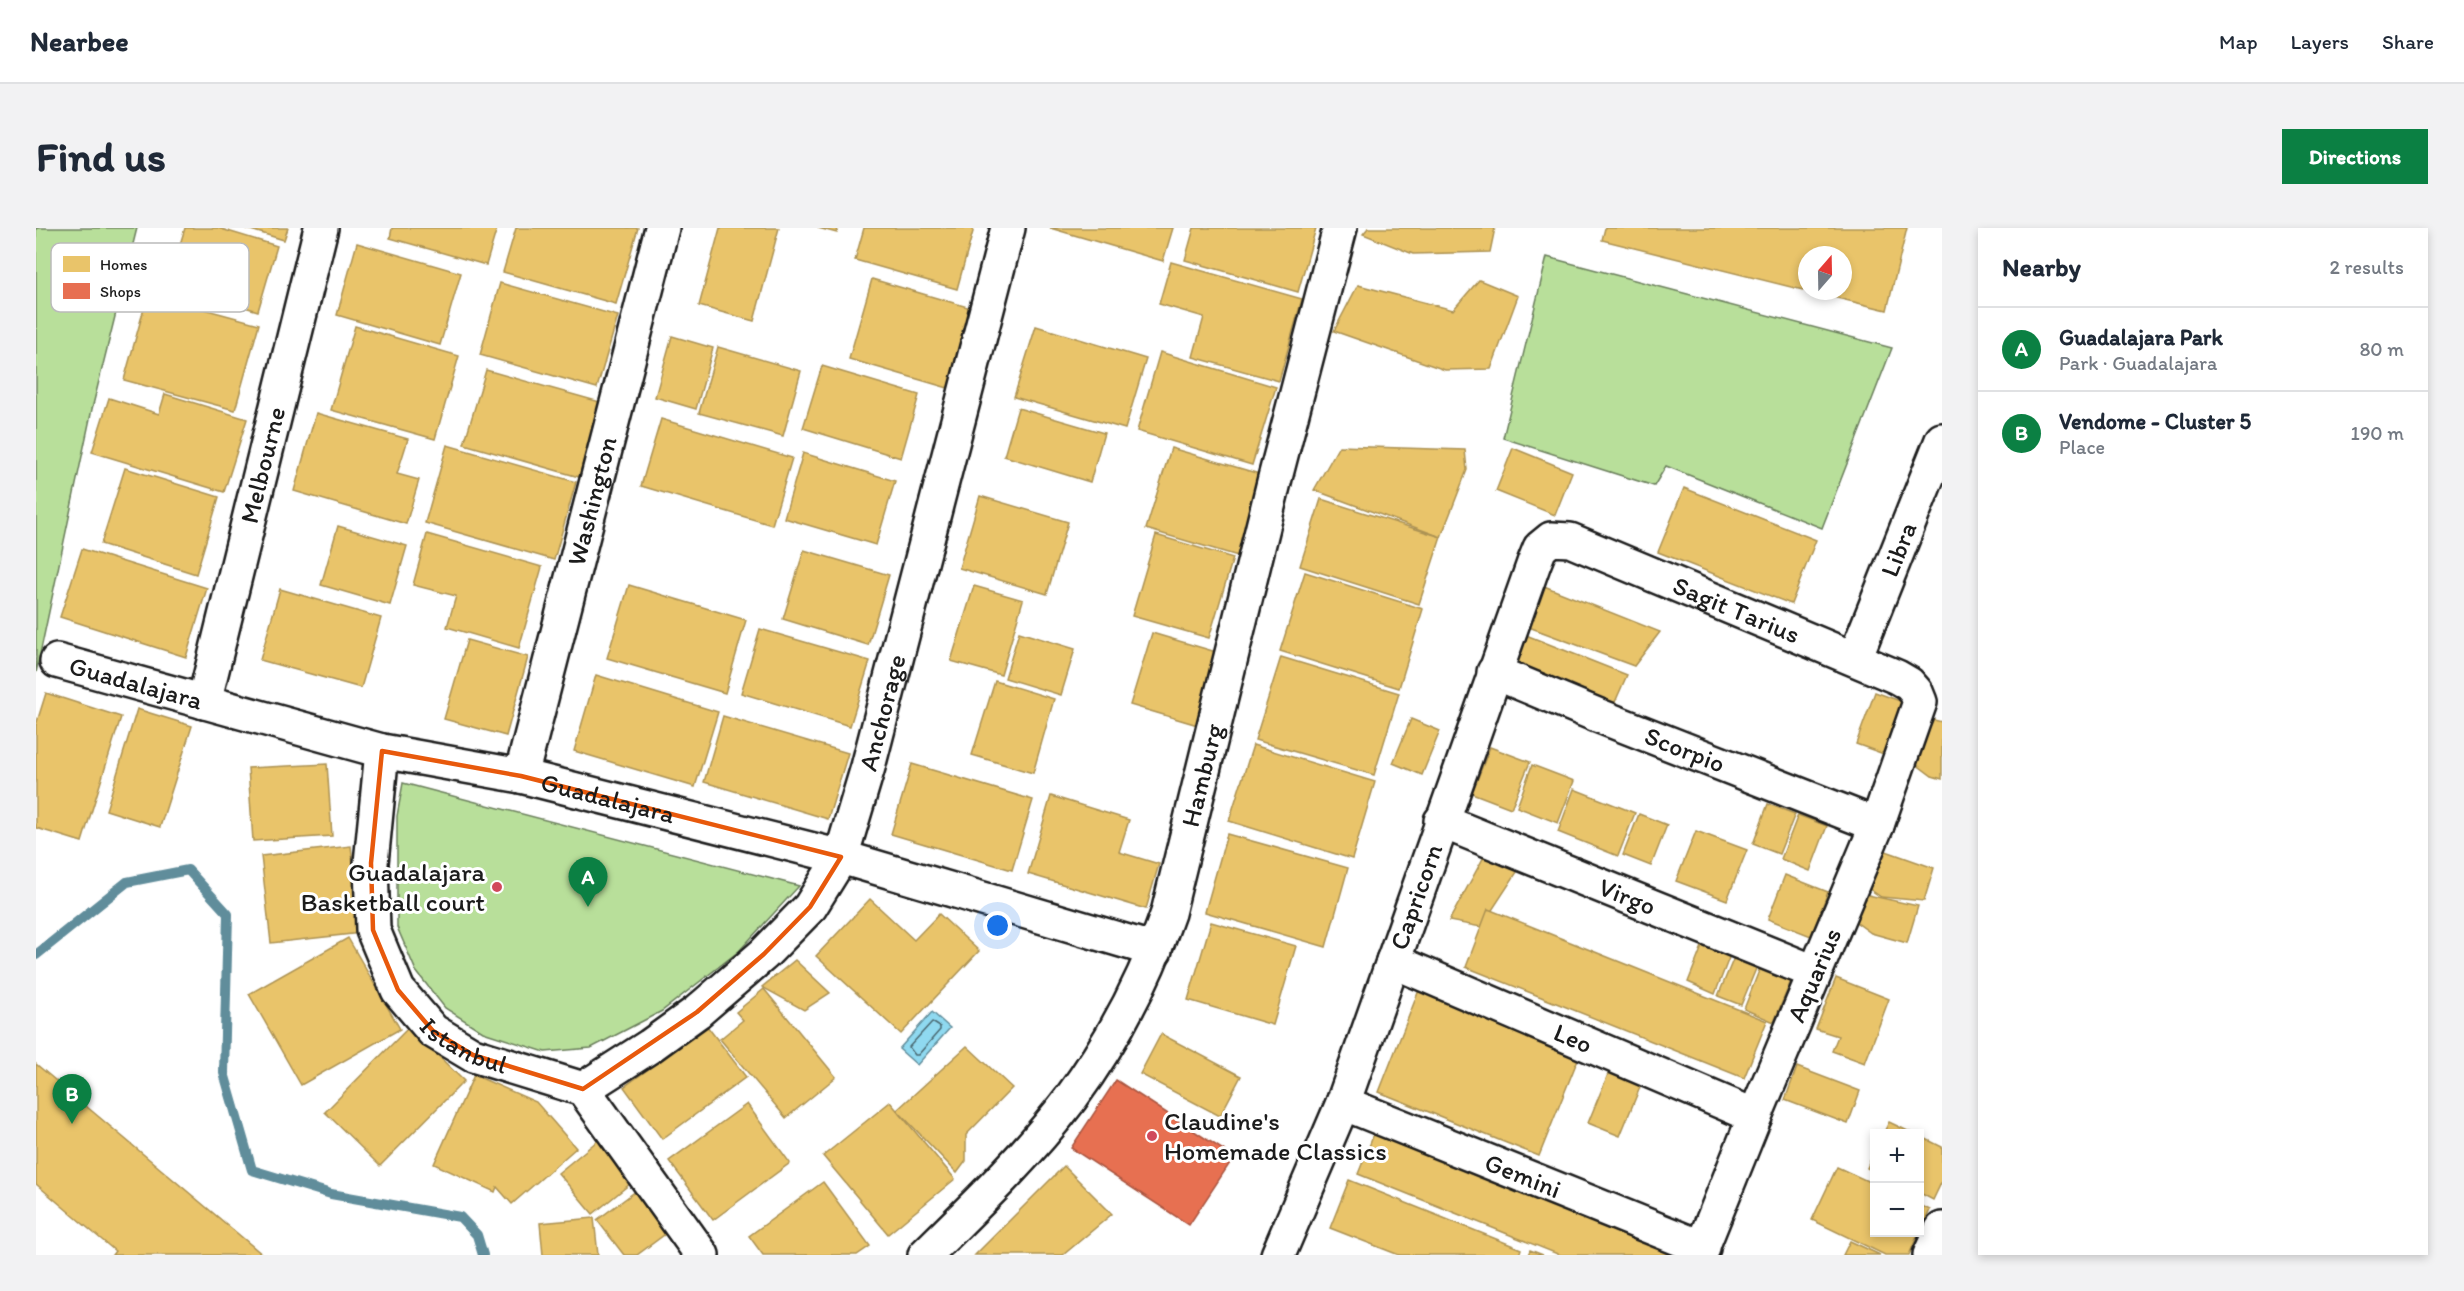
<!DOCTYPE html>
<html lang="en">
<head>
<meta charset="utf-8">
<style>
	body { margin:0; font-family:Itim,sans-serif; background:#f2f2f3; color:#1f2937 }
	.controls { position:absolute; right:18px; bottom:18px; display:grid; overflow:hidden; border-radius:0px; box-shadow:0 3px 9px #0003 }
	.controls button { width:54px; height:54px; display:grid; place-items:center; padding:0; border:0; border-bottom:2px solid #e0e1e3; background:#fff; color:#1f2937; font:30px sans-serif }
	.compass { position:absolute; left:1762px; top:18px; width:54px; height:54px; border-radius:50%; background:#fff; box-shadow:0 3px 9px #0003; rotate:20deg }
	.you { position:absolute; left:962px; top:698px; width:21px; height:21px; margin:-15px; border:4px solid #fff; border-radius:50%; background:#1a73e8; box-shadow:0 0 0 9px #1a73e833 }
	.badge { display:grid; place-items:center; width:39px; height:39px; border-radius:50%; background:#0b8043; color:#fff; font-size:20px; font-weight:700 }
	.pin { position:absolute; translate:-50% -50px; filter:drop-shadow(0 2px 3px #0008) }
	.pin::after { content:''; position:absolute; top:32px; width:21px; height:18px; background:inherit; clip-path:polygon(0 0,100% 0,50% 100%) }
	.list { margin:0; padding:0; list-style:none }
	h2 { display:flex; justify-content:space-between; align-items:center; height:78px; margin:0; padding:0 24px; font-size:26px }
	h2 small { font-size:20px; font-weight:400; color:#747a83 }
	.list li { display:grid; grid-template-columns:39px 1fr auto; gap:18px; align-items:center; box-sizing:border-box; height:84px; padding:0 24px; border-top:2px solid #e0e1e3 }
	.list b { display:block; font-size:22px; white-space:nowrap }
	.list p { margin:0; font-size:20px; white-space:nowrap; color:#747a83 }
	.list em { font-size:20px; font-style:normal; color:#747a83 }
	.map { position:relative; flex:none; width:1906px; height:1027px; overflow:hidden; border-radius:0px }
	header { display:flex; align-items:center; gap:36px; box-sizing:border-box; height:84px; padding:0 30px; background:#fff; border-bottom:2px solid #e0e1e3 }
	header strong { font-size:28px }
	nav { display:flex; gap:33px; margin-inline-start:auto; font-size:21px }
	.intro { display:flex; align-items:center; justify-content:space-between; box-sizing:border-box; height:144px; padding:0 36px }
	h1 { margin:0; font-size:42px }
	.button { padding:15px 27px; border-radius:0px; background:#0b8043; color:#fff; font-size:21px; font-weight:700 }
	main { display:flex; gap:36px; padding:0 36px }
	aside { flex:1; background:#fff; border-radius:0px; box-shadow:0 3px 9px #0003 }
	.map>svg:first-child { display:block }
	.green { fill:#b8df9a; stroke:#6a7e5b; stroke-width:1.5 }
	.water { fill:#8fd9f0; stroke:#618d9b; stroke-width:1.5 }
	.homes { fill:#e9c46a; stroke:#ac9253; stroke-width:1.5 }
	.shops { fill:#e76f51; stroke:#aa5641; stroke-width:1.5 }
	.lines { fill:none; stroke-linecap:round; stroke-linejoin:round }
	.shore { stroke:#4a6871; stroke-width:1.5 }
	.stream { stroke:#618d9b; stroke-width:10 }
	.minor-casing { stroke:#1c1c1c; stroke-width:38 }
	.minor { stroke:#fff; stroke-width:33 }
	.marked { fill:none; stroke:#e8590c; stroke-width:4.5; stroke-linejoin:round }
	.poi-dot { fill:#d1495b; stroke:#fff; stroke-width:2 }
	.labels { text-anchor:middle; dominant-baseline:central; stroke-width:6; stroke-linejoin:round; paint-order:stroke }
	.street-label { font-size:26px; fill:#1c1c1c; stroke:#fff }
	.poi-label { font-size:26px; fill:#1c1c1c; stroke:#fff; text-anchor:end }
	.key { fill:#fff; stroke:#bbb; stroke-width:1.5 }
	.key-label { font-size:16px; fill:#1c1c1c }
</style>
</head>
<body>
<header>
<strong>Nearbee</strong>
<nav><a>Map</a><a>Layers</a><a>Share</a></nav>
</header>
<div class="intro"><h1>Find us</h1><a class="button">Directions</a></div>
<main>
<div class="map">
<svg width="1906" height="1027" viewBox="0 0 1906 1027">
	<rect width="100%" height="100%" fill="#fff"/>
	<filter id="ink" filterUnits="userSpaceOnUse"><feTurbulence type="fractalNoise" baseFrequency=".0167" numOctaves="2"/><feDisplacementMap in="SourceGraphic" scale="12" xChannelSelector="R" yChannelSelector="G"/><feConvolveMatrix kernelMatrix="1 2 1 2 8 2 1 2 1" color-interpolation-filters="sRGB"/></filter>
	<g filter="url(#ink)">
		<g class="green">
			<path d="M0,0H101L56,181L0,445Z"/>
			<path d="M1511,29L1856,120L1786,300L1630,238L1618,258L1467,210Z"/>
			<path d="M367,555L763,658L703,723L626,783L555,820L509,824L447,804L409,780L380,743L361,699V588Z"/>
		</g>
		<path class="water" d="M896,784L914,800L881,837L863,821Z"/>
		<g class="homes">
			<path d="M149,0H182L241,18L222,83L132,56Z"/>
			<path d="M208,0H252L248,12Z"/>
			<path d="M356,0H461L450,37L354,10Z"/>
			<path d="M480,0H602L580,76L467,44Z"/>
			<path d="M684,0H743L718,93L663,78Z"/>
			<path d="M782,0H802L801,5Z"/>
			<path d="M828,0H938L921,61L819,32Z"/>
			<path d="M1014,0H1137L1127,33Z"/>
			<path d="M1158,0H1280L1262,64L1149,32Z"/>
			<path d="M1332,0H1459L1454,24L1377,26L1327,6Z"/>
			<path d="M1569,0H1871L1851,82L1772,63H1807V27H1771V63L1566,12Z"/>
			<path d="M321,15L425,45L404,117L301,87Z"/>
			<path d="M1135,34L1266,71L1243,153L1157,129L1168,89L1123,76Z"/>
			<path d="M836,51L935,80L912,160L813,131Z"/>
			<path d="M1443,52L1482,68L1455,141L1409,142L1298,103L1322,57L1417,82Z"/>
			<path d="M464,55L582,88L561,160L444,127Z"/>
			<path d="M112,66L223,96L199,182L88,152Z"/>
			<path d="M319,98L423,128L399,211L295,182Z"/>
			<path d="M1000,98L1110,131L1089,201L978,169Z"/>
			<path d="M636,108L677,120L660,181L619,169Z"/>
			<path d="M682,119L765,143L747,208L663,185Z"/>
			<path d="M1124,124L1240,159L1216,237L1101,203Z"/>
			<path d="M786,138L883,167L865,230L767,200Z"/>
			<path d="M450,142L564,174L543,249L428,216Z"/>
			<path d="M129,166L211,191L188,264L56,224L73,170L123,186Z"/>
			<path d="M982,180L1068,205L1054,254L968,228Z"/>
			<path d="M280,185L372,211L361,246L383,252L370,296L258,263Z"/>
			<path d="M625,191L756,230L736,297L605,258Z"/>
			<path d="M411,217L540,254L518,332L389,295Z"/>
			<path d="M1303,218L1429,222L1431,242L1405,309L1278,262Z"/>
			<path d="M1135,220L1227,247L1202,328L1110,301Z"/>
			<path d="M1477,220L1536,244L1519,287L1460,263Z"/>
			<path d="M767,225L859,253L840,317L748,290Z"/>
			<path d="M89,240L183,269L160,346L65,316Z"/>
			<path d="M1648,260L1780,312L1755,376L1622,324Z"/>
			<path d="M944,268L1032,294L1011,366L923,340Z"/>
			<path d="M1285,271L1405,309L1383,376L1264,338Z"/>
			<path d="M302,298L371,318L354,377L285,357Z"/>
			<path d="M391,306L506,339L483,420L411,399L420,368L377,357Z"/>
			<path d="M1120,307L1197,330L1173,410L1096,388Z"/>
			<path d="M46,321L171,360L150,429L24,389Z"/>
			<path d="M768,322L853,347L832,417L747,391Z"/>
			<path d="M1269,344L1387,381L1363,460L1244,423Z"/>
			<path d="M1503,356L1624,404L1598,438L1482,395Z"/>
			<path d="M593,357L710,392L689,465L571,430Z"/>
			<path d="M938,358L987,372L965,447L915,433Z"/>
			<path d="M244,361L345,390L325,460L224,432Z"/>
			<path d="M724,401L834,433L814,498L705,465Z"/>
			<path d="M983,404L1039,421L1025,467L969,450Z"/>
			<path d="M1116,405L1187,426L1165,498L1094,477Z"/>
			<path d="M1490,407L1591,447L1572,490L1473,438Z"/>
			<path d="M431,412L492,429L470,508L408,491Z"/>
			<path d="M1245,429L1363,465L1338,547L1219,512Z"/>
			<path d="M560,447L682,484L659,559L538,523Z"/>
			<path d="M959,453L1018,471L997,545L936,527Z"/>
			<path d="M1839,464L1878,478L1859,530L1820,516Z"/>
			<path d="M10,465L85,489L46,614L0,600V497Z"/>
			<path d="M101,481L156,498L124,599L70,582Z"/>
			<path d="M687,488L812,525L792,591L668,554Z"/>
			<path d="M1375,491L1404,503L1386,547L1357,535Z"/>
			<path d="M1898,492L1906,494V551L1896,548L1876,533Z"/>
			<path d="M1217,517L1339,554L1316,631L1193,593Z"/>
			<path d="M1454,519L1494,534L1475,580L1436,565Z"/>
			<path d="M291,536L296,608L217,613L212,540Z"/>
			<path d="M876,536L997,572L976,642L855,606Z"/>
			<path d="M1496,537L1538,553L1522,595L1481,579Z"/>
			<path d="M1538,561L1599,585L1582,628L1522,604Z"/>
			<path d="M1015,568L1093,592L1083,624L1123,636L1110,681L992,646Z"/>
			<path d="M1732,576L1759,586L1743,626L1717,616Z"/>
			<path d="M1603,586L1631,597L1615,638L1587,627Z"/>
			<path d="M1762,587L1791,598L1774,643L1745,631Z"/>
			<path d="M1660,603L1711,622L1691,672L1640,653Z"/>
			<path d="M1191,606L1312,640L1290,719L1169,684Z"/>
			<path d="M315,618L325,705L235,715L225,628Z"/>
			<path d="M1850,623L1898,640L1888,673L1845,669L1829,658Z"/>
			<path d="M1450,625L1485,638L1445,699L1413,693Z"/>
			<path d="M1749,647L1792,664L1775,708L1732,691Z"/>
			<path d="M1832,667L1882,678L1871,715L1835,705L1817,692Z"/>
			<path d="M834,671L878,712L903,686L943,723L865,806L780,728Z"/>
			<path d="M1452,681L1731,793L1708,850L1430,739Z"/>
			<path d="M1175,694L1260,718L1237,797L1152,772Z"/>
			<path d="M312,710L364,801L265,857L213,766Z"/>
			<path d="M1669,711L1696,722L1679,766L1652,754Z"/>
			<path d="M1699,727L1722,736L1705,777L1682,768Z"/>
			<path d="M1728,730L1759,743L1738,794L1708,781Z"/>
			<path d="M759,732L794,765L768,782L726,759Z"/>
			<path d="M1800,750L1853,771L1829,835L1796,823L1802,808L1780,801Z"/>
			<path d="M1385,757L1546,821L1503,928L1343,864Z"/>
			<path d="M728,761L800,849L750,890L684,811L707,792L700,784Z"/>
			<path d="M671,798L710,849L626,911L588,859Z"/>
			<path d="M373,799L428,853L344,938L289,884Z"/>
			<path d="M1125,806L1205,848L1184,888L1104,846Z"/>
			<path d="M931,818L976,860L930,907V933L921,945L861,882Z"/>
			<path d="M0,836L227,1027H76L79,1023L0,956Z"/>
			<path d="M1575,839L1607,852L1584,908L1552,895Z"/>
			<path d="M1761,839L1824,863L1812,896L1749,872Z"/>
			<path d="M438,847L500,874L540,920L476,976L461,959L459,964L398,936Z"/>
			<path d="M854,874L919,951L852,1006L787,928Z"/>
			<path d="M711,876L754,935L677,992L633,933Z"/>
			<path d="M1853,894L1878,906H1847Z"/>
			<path d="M1342,896L1644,1017L1640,1027H1524L1322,946Z"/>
			<path d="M1884,908L1906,919V953L1897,972L1884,965Z"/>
			<path d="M566,909L600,951L557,986L522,945Z"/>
			<path d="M1838,924V944L1831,940Z"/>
			<path d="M1028,938L1076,986L1027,1027H939Z"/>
			<path d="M1801,939L1838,956V1004H1883L1873,1027H1849L1776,992Z"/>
			<path d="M1313,952L1485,1021L1483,1027H1363L1294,1000Z"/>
			<path d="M787,954L834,1018L821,1027H727L713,1008Z"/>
			<path d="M604,960L636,1001L601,1027H588L561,992Z"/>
			<path d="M1884,977L1894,982L1884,1004Z"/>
			<path d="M558,990L562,1027H507L504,995Z"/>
			<path d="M1814,1013L1844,1027H1807Z"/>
			<path d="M1494,1022L1507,1027H1492Z"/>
		</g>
		<path class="shops" d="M1080,852L1198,929L1153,997L1035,920Z"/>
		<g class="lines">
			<path class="shore" d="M896,794L904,799V802L882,827H879L873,819Z"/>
			<path class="stream" d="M0,727L91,654L152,642L192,686L188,845L216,942L295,966L424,989L441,1007L447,1027"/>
			<defs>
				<g id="minor">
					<path id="s1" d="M1819,430L1906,212"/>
					<path id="s2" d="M21,433L346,523L485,548L805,629L1119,722"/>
					<path id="s3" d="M1458,444L1561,487L1841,597"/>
					<path id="s4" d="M168,474L285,0"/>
					<path id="s5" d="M346,523L335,635L337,702L362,762L397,803L437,827L547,861L666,1027"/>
					<path id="s6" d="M485,548L626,0"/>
					<path id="s7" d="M1405,593L1778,744"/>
					<path id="s8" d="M1357,733L1719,888"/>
					<path id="s9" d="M547,861L614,818L661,784L728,726L774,679L805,629L832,539L972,0"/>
					<path id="s10" d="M1307,875L1667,1020"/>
					<path id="s11" d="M889,1027C940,977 992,927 1035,870C1076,814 1110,750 1132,685L1239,250L1304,0"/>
					<path id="s12" d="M1242,1027L1307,875L1498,335L1504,320L1515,311L1534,312L1861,449L1873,456L1880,464L1884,474L1841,597L1719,888L1663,1027"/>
					<path d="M1894,1027L1906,1001"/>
				</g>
			</defs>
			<use href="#minor" class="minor-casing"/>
			<use href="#minor" class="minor"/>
		</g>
	</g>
	<path class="marked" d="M346,523L485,548L805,629L774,679L728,726L661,784L547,861L437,827L397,803L362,762L337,702L335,635Z"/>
	<g class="poi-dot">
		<circle cx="461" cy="659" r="6"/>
		<circle cx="1116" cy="908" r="6"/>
	</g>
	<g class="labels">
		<g class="street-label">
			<text stroke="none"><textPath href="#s4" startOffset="244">Melbourne</textPath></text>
			<text stroke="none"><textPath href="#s6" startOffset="284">Washington</textPath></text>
			<text stroke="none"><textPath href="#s1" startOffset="117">Libra</textPath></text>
			<text stroke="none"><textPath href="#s12" startOffset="968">Sagit Tarius</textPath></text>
			<text stroke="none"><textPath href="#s2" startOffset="82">Guadalajara</textPath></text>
			<text stroke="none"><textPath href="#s9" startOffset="501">Anchorage</textPath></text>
			<text stroke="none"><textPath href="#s3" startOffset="206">Scorpio</textPath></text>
			<text stroke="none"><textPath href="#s11" startOffset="566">Hamburg</textPath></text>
			<text stroke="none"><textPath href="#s2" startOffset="568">Guadalajara</textPath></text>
			<text stroke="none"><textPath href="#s12" startOffset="384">Capricorn</textPath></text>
			<text stroke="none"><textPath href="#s7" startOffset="201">Virgo</textPath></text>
			<text transform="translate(1778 747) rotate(-67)">Aquarius</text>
			<text stroke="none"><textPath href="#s8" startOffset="196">Leo</textPath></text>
			<text stroke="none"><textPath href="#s5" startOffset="333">Istanbul</textPath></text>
			<text stroke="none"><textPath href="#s10" startOffset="194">Gemini</textPath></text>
		</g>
		<g class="poi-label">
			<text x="449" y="644">Guadalajara<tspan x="449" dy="30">Basketball court</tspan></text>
			<text x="1128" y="893" text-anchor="start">Claudine's<tspan x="1128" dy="30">Homemade Classics</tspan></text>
		</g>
	</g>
	<rect x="15" y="15" width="198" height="69" rx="9" class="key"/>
	<rect x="27" y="28" width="27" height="16" fill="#e9c46a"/>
	<rect x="27" y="55" width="27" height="16" fill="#e76f51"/>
	<g class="key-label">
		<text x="64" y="42">Homes</text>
		<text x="64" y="69">Shops</text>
	</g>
</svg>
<div class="controls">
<button>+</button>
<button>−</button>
</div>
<svg class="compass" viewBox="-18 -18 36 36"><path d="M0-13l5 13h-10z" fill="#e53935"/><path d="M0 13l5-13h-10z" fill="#747a83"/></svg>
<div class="you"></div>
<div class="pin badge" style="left:552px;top:679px">A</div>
<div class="pin badge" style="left:36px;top:896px">B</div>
</div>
<aside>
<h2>Nearby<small>2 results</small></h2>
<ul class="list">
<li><span class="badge">A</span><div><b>Guadalajara Park</b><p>Park · Guadalajara</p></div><em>80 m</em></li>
<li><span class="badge">B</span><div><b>Vendome - Cluster 5</b><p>Place</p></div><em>190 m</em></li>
</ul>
</aside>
</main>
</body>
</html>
